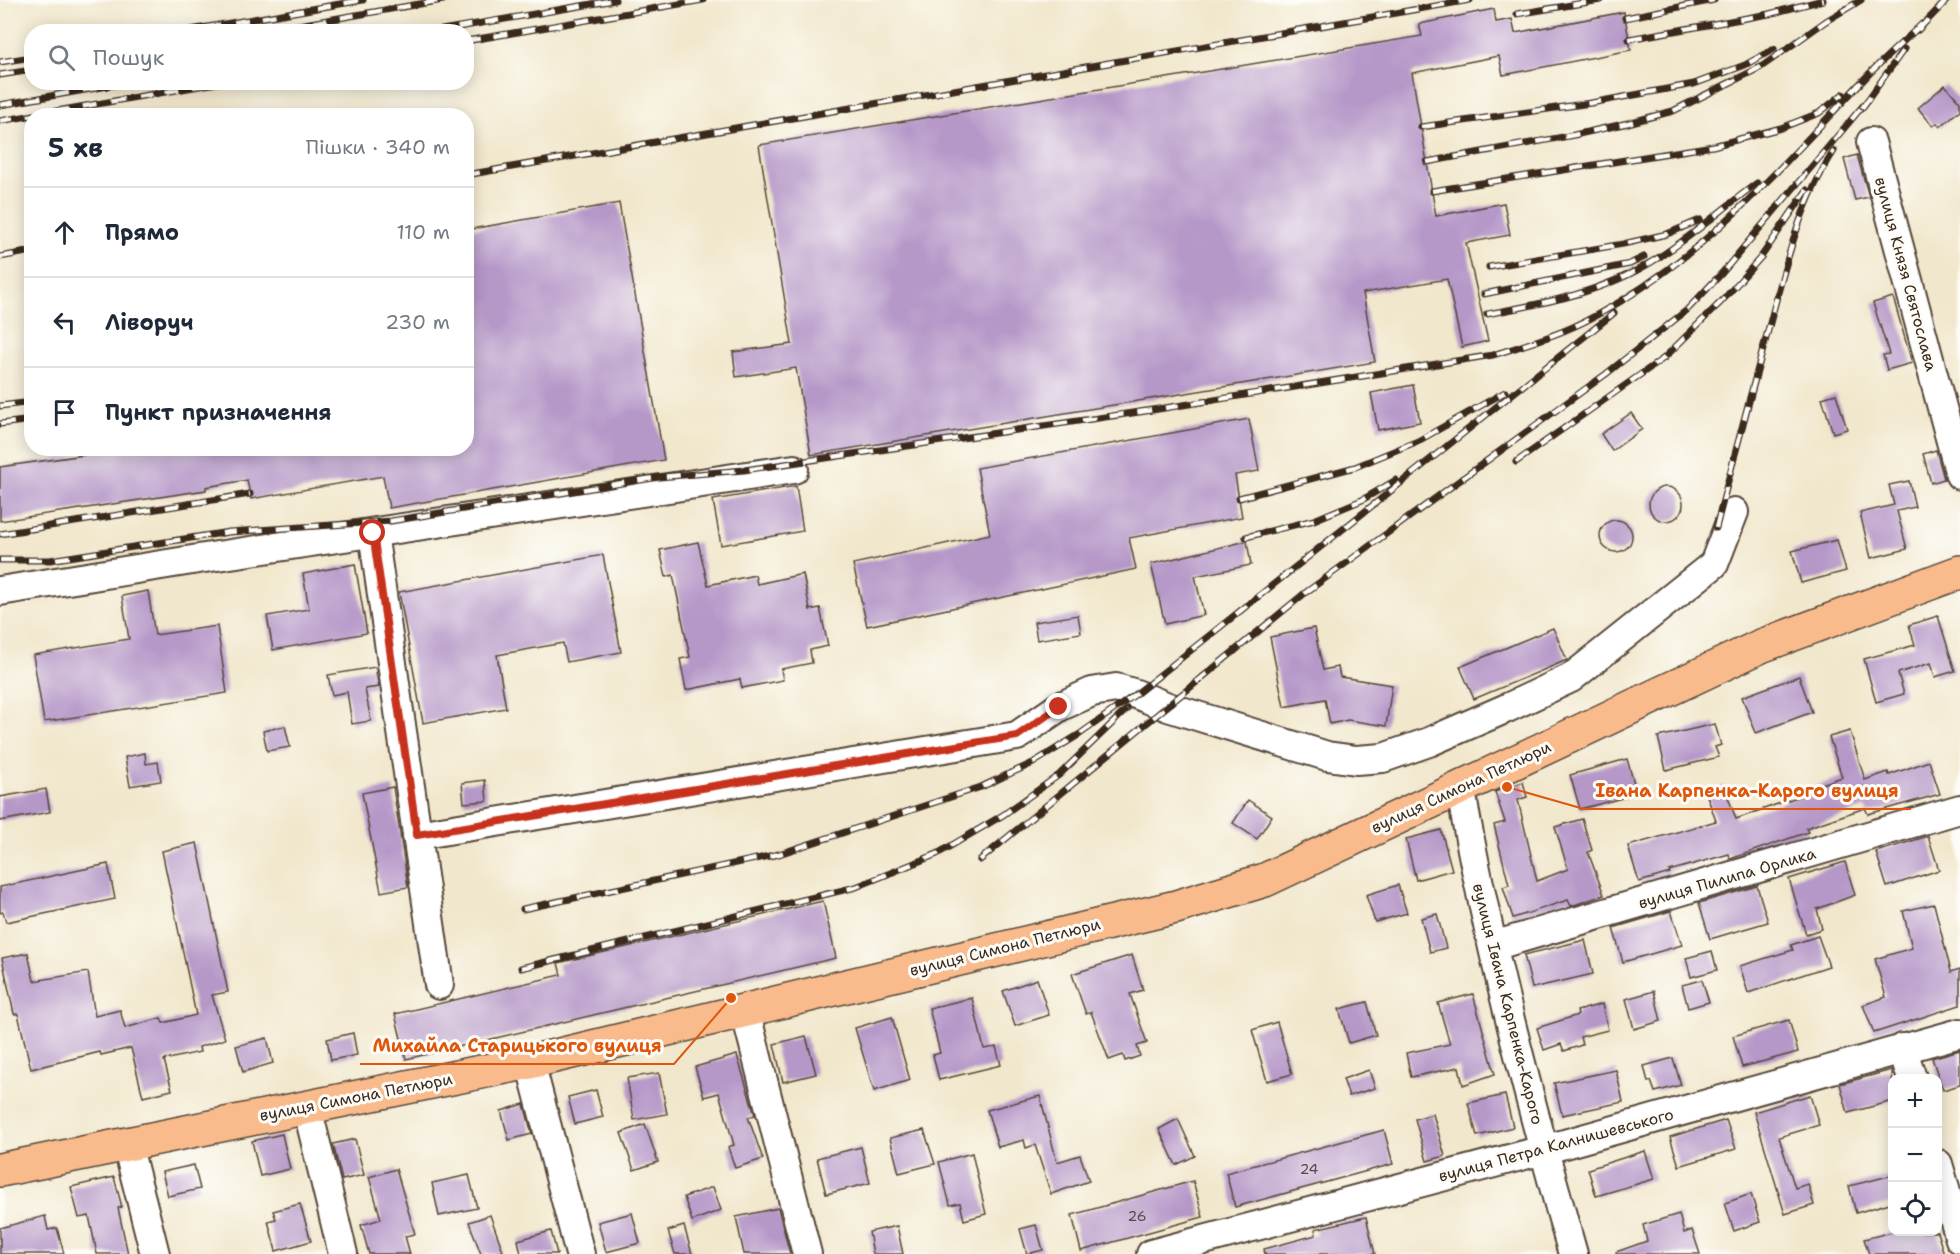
<!DOCTYPE html>
<html lang="uk">
<head>
<meta charset="utf-8">
<style>
	body { margin:0; font-family:"Shantell Sans",sans-serif; background:#f2f2f3; color:#1f2937 }
	.controls { position:absolute; right:18px; bottom:18px; display:grid; overflow:hidden; border-radius:12px; box-shadow:0 3px 15px #0003 }
	.controls button { width:54px; height:54px; display:grid; place-items:center; padding:0; border:0; border-bottom:2px solid #e0e1e3; background:#fff; color:#1f2937; font:30px sans-serif }
	.stop { position:absolute; width:18px; height:18px; margin:-14px; border:4px solid #c8321e; border-radius:50%; background:#fff }
	.stop.end { background:#c8321e; border-color:#fff; box-shadow:0 2px 6px #0008 }
	.list { margin:0; padding:0; list-style:none }
	h2 { display:flex; justify-content:space-between; align-items:center; height:78px; margin:0; padding:0 24px; font-size:26px }
	h2 small { font-size:20px; font-weight:400; color:#747a83 }
	.list li { display:grid; grid-template-columns:39px 1fr auto; gap:18px; align-items:center; box-sizing:border-box; height:90px; padding:0 24px; border-top:2px solid #e0e1e3 }
	.list b { display:block; font-size:22px; white-space:nowrap }
	.list em { font-size:20px; font-style:normal; color:#747a83 }
	.icon { flex:none; width:33px; height:33px; fill:none; stroke:currentColor; stroke-width:2; stroke-linecap:round; stroke-linejoin:round }
	.map { position:relative; flex:none; width:1960px; height:1254px; overflow:hidden }
	.search { position:absolute; background:#fff; box-shadow:0 3px 15px #0003; left:24px; top:24px; width:450px; height:66px; display:flex; align-items:center; gap:15px; box-sizing:border-box; padding:0 21px; border-radius:24px; color:#747a83; font-size:22px }
	.panel { position:absolute; background:#fff; box-shadow:0 3px 15px #0003; left:24px; top:108px; width:450px; height:348px; border-radius:24px }
	.map>svg:first-child { display:block }
	.building { fill:#b597c8 }
	.lines { fill:none; stroke-linecap:round; stroke-linejoin:round }
	.minor-casing { stroke:#564638; stroke-width:32 }
	.major-casing { stroke:#564638; stroke-width:36 }
	.minor { stroke:#fff; stroke-width:28 }
	.major { stroke:#fabb8c; stroke-width:33 }
	.rail-casing { stroke:#3b2a1e; stroke-width:7 }
	.rail { stroke:#fdfcf7; stroke-width:4.5; stroke-dasharray:14; stroke-linecap:butt }
	.route { stroke:#c8321e; stroke-width:8 }
	.labels { text-anchor:middle; dominant-baseline:central; stroke-width:6; stroke-linejoin:round; paint-order:stroke }
	.number-label { font-size:14px; fill:#5a4548 }
	.street-label { font-size:16px; fill:#3b2a1e; stroke:#fdfcf7 }
	.leader { fill:none; stroke:#df570d; stroke-width:2 }
	.callout-dot { fill:#df570d; stroke:#fdfcf7; stroke-width:2 }
	.callout-label { font-size:18px; text-anchor:middle; font-weight:bold; fill:#df570d; stroke:#fdfcf7; stroke-width:6; stroke-linejoin:round; paint-order:stroke }
</style>
</head>
<body>
<div class="map">
<svg width="1960" height="1254" viewBox="0 0 1960 1254">
	<rect width="100%" height="100%" fill="#fdfcf7"/>
	<filter id="ink" filterUnits="userSpaceOnUse"><feTurbulence type="fractalNoise" baseFrequency=".0167" numOctaves="2"/><feDisplacementMap in="SourceGraphic" scale="12" xChannelSelector="R" yChannelSelector="G"/><feConvolveMatrix kernelMatrix="1 2 1 2 8 2 1 2 1" color-interpolation-filters="sRGB"/></filter>
	<filter id="wash" filterUnits="userSpaceOnUse"><feTurbulence type="fractalNoise" baseFrequency=".008" numOctaves="4" result="noise"/><feDisplacementMap in="SourceGraphic" scale="24" xChannelSelector="R" yChannelSelector="G"/><feGaussianBlur stdDeviation="1.35" result="paint"/><feColorMatrix in="noise" values="0 0 0 0 0 0 0 0 0 0 0 0 0 0 0 0 0 1.4 0 .05"/><feComposite in="paint" operator="in"/></filter>
	<g filter="url(#wash)">
		<rect width="100%" height="100%" fill="#f1e7cc"/>
		<g id="blocks">
			<g class="building">
				<path d="M1494,9L1496,22L1512,19L1515,33L1624,12L1631,50L1503,75L1499,56L1412,73L1436,216L1504,203L1510,235L1466,243L1488,341L1462,347L1447,279L1363,293L1375,362L811,455L796,368L736,377L733,352L792,344L759,145L1422,36L1419,24Z"/>
				<path d="M1945,85L1960,102V110L1940,127L1937,123L1933,126L1918,108Z"/>
				<path d="M1857,155L1869,197L1855,200L1844,159Z"/>
				<path d="M619,203L664,460L389,508L383,476L251,499L247,480L206,487V490L0,521V467L84,455L83,448H466V230Z"/>
				<path d="M1893,297L1912,363L1887,370L1883,355L1889,354L1873,303Z"/>
				<path d="M1413,385L1420,422L1378,430L1371,393Z"/>
				<path d="M1836,394L1847,429L1833,433L1822,398Z"/>
				<path d="M1631,413L1642,429L1612,451L1601,434Z"/>
				<path d="M1249,419L1259,471L1235,475L1242,517L1129,538L1136,569L867,626L853,564L990,534L977,468Z"/>
				<path d="M1936,450L1944,479L1931,483L1923,454Z"/>
				<path d="M1909,481L1915,507L1897,511L1907,549L1871,558L1860,513L1894,505L1889,485Z"/>
				<path d="M796,486L803,531L721,545L713,500Z"/>
				<circle cx="1666" cy="504" r="17"/>
				<circle cx="1616" cy="536" r="16"/>
				<path d="M1837,540L1846,571L1801,583L1792,551Z"/>
				<path d="M1247,541L1251,565L1195,576L1204,615L1165,624L1151,564Z"/>
				<path d="M698,542L708,585L755,575L757,584L803,574L810,610L820,608L828,646L810,650L812,663L781,669L783,680L742,688L740,679L686,690L680,659L690,657L673,575L666,577L660,550Z"/>
				<path d="M603,555L621,652L567,662L563,643L497,655L506,708L423,723L399,592Z"/>
				<path d="M355,564L367,633L273,650L267,616L309,609L303,574Z"/>
				<path d="M148,591L155,635L217,626L227,693L44,722L33,655L129,639L122,596Z"/>
				<path d="M1078,615L1081,633L1037,640L1034,622Z"/>
				<path d="M1938,616L1955,671L1935,677L1931,663L1898,673L1904,694L1876,702L1864,659L1915,645L1909,625Z"/>
				<path d="M1314,628L1323,670L1338,667L1340,677L1392,685L1386,726L1348,720L1330,724L1325,699L1284,707L1270,637Z"/>
				<path d="M1553,628L1567,660L1474,699L1460,667Z"/>
				<path d="M375,667L379,687L365,689L371,721L352,724L347,692L332,695L328,675Z"/>
				<path d="M1799,676L1812,712L1756,733L1742,697Z"/>
				<path d="M1715,724L1721,745L1715,747L1719,757L1666,770L1658,737Z"/>
				<path d="M285,726L290,747L267,751L263,731Z"/>
				<path d="M1850,731L1865,780L1888,772L1889,775L1929,761L1940,794L1868,814L1865,808L1806,828L1808,832L1730,859L1729,854L1669,871L1670,873L1639,882L1628,846L1716,821L1706,793L1724,786L1736,819L1808,793L1807,789L1842,777L1829,737Z"/>
				<path d="M145,753L146,764L158,762L161,781L130,786L125,757Z"/>
				<path d="M1627,759L1637,794L1580,809L1570,775Z"/>
				<path d="M485,780L487,801L464,803L462,783Z"/>
				<path d="M1523,782L1527,797L1518,800L1537,881L1568,869L1555,827L1582,819L1592,850L1588,852L1604,895L1571,906L1568,900L1513,918L1503,887L1509,885L1494,825L1505,822L1495,792Z"/>
				<path d="M393,787L408,887L381,892L362,793Z"/>
				<path d="M46,789L50,812L0,821V797Z"/>
				<path d="M1248,800L1272,816L1257,839L1233,823Z"/>
				<path d="M1441,830L1452,870L1416,880L1406,839Z"/>
				<path d="M1928,836L1939,870L1887,887L1876,852Z"/>
				<path d="M197,843L228,992L212,995L225,1039L199,1047L200,1052L164,1060L172,1090L143,1097L131,1048L101,1055L100,1052L31,1069L18,1014H14L2,958L28,953L34,981L88,972L95,1016L120,1010L125,1028L161,1018L163,1023L196,1015L162,851Z"/>
				<path d="M1845,862L1855,895L1817,909L1822,929L1806,934L1789,879Z"/>
				<path d="M108,864L115,899L6,922L3,912L0,913V887Z"/>
				<path d="M1398,885L1407,913L1375,922L1366,895Z"/>
				<path d="M1757,886L1768,922L1710,939L1699,903Z"/>
				<path d="M823,901L836,958L406,1059L395,1014L561,975L558,963Z"/>
				<path d="M1934,904L1951,972L1960,969V1005L1874,1033L1863,1005L1886,997L1875,959L1912,948L1903,911Z"/>
				<path d="M1671,911L1682,945L1623,962L1613,928Z"/>
				<path d="M1437,914L1446,948L1430,952L1421,918Z"/>
				<path d="M1818,936L1829,966L1748,993L1740,966L1793,950L1791,945Z"/>
				<path d="M1585,940L1593,974L1532,988L1524,955Z"/>
				<path d="M1712,951L1717,970L1691,977L1686,958Z"/>
				<path d="M1132,955L1143,990L1130,994L1147,1043L1137,1046L1140,1056L1125,1061L1123,1055L1109,1060L1091,1012L1086,1014L1072,974Z"/>
				<path d="M1037,979L1049,1015L1015,1026L1003,991Z"/>
				<path d="M1702,980L1709,1002L1688,1008L1682,985Z"/>
				<path d="M1654,991L1661,1021L1634,1029L1626,999Z"/>
				<path d="M1473,994L1495,1074L1463,1085L1459,1067L1411,1077L1406,1053L1450,1044L1438,1003Z"/>
				<path d="M972,998L984,1049L996,1047L1001,1065L939,1080L933,1055L940,1053L929,1008Z"/>
				<path d="M1367,1002L1376,1035L1349,1043L1339,1009Z"/>
				<path d="M1602,1004L1608,1030L1580,1037L1582,1045L1564,1051L1561,1044L1544,1050L1537,1028L1578,1015L1577,1011Z"/>
				<path d="M892,1017L910,1080L874,1091L855,1028Z"/>
				<path d="M1789,1020L1798,1052L1742,1067L1733,1036Z"/>
				<path d="M1277,1022L1292,1074L1267,1081L1252,1030Z"/>
				<path d="M353,1033L357,1055L331,1060L327,1039Z"/>
				<path d="M806,1036L816,1074L783,1082L774,1044Z"/>
				<path d="M267,1038L273,1063L243,1072L236,1046Z"/>
				<path d="M1960,1050V1085L1943,1090L1932,1058Z"/>
				<path d="M737,1055L755,1115L748,1117L763,1159L735,1168L728,1147L734,1145L719,1093L704,1097L695,1067Z"/>
				<path d="M1673,1058L1681,1085L1655,1092L1651,1081L1648,1082L1644,1066Z"/>
				<path d="M1369,1070L1375,1088L1349,1096L1343,1079Z"/>
				<path d="M1616,1070L1623,1102L1562,1115L1554,1083Z"/>
				<path d="M1892,1070L1893,1101L1848,1113L1840,1084Z"/>
				<path d="M659,1073L667,1114L634,1120L627,1078Z"/>
				<path d="M596,1090L603,1117L575,1124L568,1097Z"/>
				<path d="M1505,1095L1513,1127L1477,1136L1468,1103Z"/>
				<path d="M1810,1095L1819,1125L1779,1137L1795,1188L1808,1184L1814,1205L1785,1214L1754,1112Z"/>
				<path d="M1040,1096L1057,1162L1080,1155L1089,1181L1051,1194L1035,1145L1026,1148L1024,1140L998,1147L987,1110Z"/>
				<path d="M524,1104L532,1134L509,1140L501,1111Z"/>
				<path d="M1433,1114L1445,1156L1427,1161L1415,1119Z"/>
				<path d="M1178,1119L1195,1156L1176,1165L1159,1129Z"/>
				<path d="M1726,1120L1736,1149L1679,1166L1670,1137Z"/>
				<path d="M645,1124L658,1162L634,1170L621,1133Z"/>
				<path d="M924,1130L935,1164L899,1173L890,1138Z"/>
				<path d="M1384,1130L1393,1164L1235,1207L1226,1173Z"/>
				<path d="M282,1134L290,1169L260,1176L252,1141Z"/>
				<path d="M355,1139L364,1175L342,1180L333,1144Z"/>
				<path d="M861,1147L870,1183L826,1194L817,1158Z"/>
				<path d="M1645,1151L1654,1179L1596,1196L1588,1169Z"/>
				<path d="M972,1153L986,1214L964,1220L960,1203L950,1205L939,1162Z"/>
				<path d="M194,1165L200,1189L168,1196L162,1172Z"/>
				<path d="M396,1169L415,1234L405,1236L410,1254H369L361,1225L381,1219L369,1177Z"/>
				<path d="M469,1175L477,1208L439,1216L432,1183Z"/>
				<path d="M1893,1175V1202L1856,1213L1849,1186Z"/>
				<path d="M114,1177L122,1207L118,1208L128,1254H97L89,1216L79,1218L71,1187Z"/>
				<path d="M1193,1181L1203,1217L1081,1251L1072,1215Z"/>
				<path d="M713,1187L721,1210L692,1221L684,1197Z"/>
				<path d="M1751,1194L1760,1222L1734,1231L1725,1203Z"/>
				<path d="M300,1204L311,1241L276,1251L268,1221L276,1219L273,1211Z"/>
				<path d="M778,1208L790,1254H744L736,1217Z"/>
				<path d="M632,1213L640,1243L606,1252L598,1222Z"/>
				<path d="M1679,1214L1684,1233L1692,1230L1700,1254H1616V1252L1647,1241L1643,1225Z"/>
				<path d="M490,1215L503,1251L494,1254H481L469,1222Z"/>
				<path d="M45,1216L48,1230L57,1228L64,1254H0V1228Z"/>
				<path d="M1366,1217L1375,1254H1265L1264,1249L1316,1235L1315,1229Z"/>
				<path d="M1036,1225L1043,1250L1027,1254L1020,1229Z"/>
				<path d="M684,1226L692,1254H675L668,1231Z"/>
				<path d="M897,1226L903,1254H873L869,1232Z"/>
				<path d="M551,1231L557,1254H521L518,1240Z"/>
				<path d="M1892,1232H1937L1944,1254H1869L1864,1239Z"/>
			</g>
		</g>
	</g>
	<g filter="url(#ink)">
		<use href="#blocks" fill-opacity="0" stroke="#564638" stroke-width="1.5"/>
		<g class="lines">
			<defs>
				<g id="minor">
					<path d="M1871,142L1960,475"/>
					<path d="M373,533L439,985"/>
					<path d="M0,591L217,556L794,469"/>
					<path d="M1460,786C1488,944 1529,1100 1573,1254"/>
					<path d="M417,835L1017,736L1059,707L1092,692L1116,688L1136,694L1168,707L1327,756L1356,760L1383,758L1429,742L1507,708L1571,678L1714,564L1734,512"/>
					<path d="M1493,946L1960,809"/>
					<path d="M745,1010L807,1254"/>
					<path d="M1902,1048L1912,1078"/>
					<path d="M530,1062L580,1254"/>
					<path d="M307,1107L343,1254"/>
					<path d="M127,1144L155,1254"/>
					<path d="M1938,1164L1960,1239"/>
					<path d="M1151,1254L1543,1150L1960,1033"/>
				</g>
				<path id="major" d="M0,1170L530,1062L1176,907L1265,880L1761,646L1960,572"/>
			</defs>
			<use href="#minor" class="minor-casing"/>
			<use href="#major" class="major-casing"/>
			<use href="#minor" class="minor"/>
			<use href="#major" class="major"/>
			<defs>
				<g id="rail">
					<path d="M1517,14L1601,0"/>
					<path d="M1625,18L1714,0"/>
					<path d="M1918,30L1947,0"/>
					<path d="M179,32L363,0"/>
					<path d="M258,32L443,0"/>
					<path d="M430,32L615,0"/>
					<path d="M1629,39L1769,14L1823,0"/>
					<path d="M466,41L703,0"/>
					<path d="M0,62L32,57"/>
					<path d="M0,75L32,70"/>
					<path d="M0,105L130,82"/>
					<path d="M1862,108L1904,49"/>
					<path d="M0,121L222,82"/>
					<path d="M1421,127L1591,103L1694,84L1745,65L1774,49"/>
					<path d="M1427,162L1574,135L1628,123L1673,111L1761,67L1826,21L1861,0"/>
					<path d="M466,175L1470,0"/>
					<path d="M1432,191L1713,146L1781,128L1819,113L1843,94"/>
					<path d="M0,257L32,251"/>
					<path d="M1489,267L1623,244L1667,234L1700,220"/>
					<path d="M1484,294L1630,264L1644,257"/>
					<path d="M1487,314C1545,303 1602,293 1653,261C1688,240 1723,208 1757,183"/>
					<path d="M0,406L32,402"/>
					<path d="M0,424L32,420"/>
					<path d="M1516,462L1664,358L1722,301L1761,257L1807,190"/>
					<path d="M1239,498L1355,467L1418,441L1505,392"/>
					<path d="M1716,528C1732,464 1749,401 1766,338C1783,275 1798,206 1834,151"/>
					<path d="M0,534L250,494"/>
					<path d="M1246,537L1314,520L1362,500L1396,480"/>
					<path d="M0,560H50L229,532L391,521L659,477L744,470L1146,411L1493,355C1527,344 1563,334 1595,316C1707,256 1782,165 1869,74C1886,57 1904,41 1922,24"/>
					<path d="M980,860L1305,593L1606,374L1687,310L1722,273L1867,101"/>
					<path d="M523,909L779,854L981,787L1033,763L1080,734L1136,694L1614,313"/>
					<path d="M521,968L856,887L937,854L1003,815L1059,775L1127,709"/>
				</g>
			</defs>
			<use href="#rail" class="rail-casing"/>
			<use href="#rail" class="rail"/>
		</g>
	</g>
	<g class="lines" filter="url(#ink)">
		<path class="route" d="M373,533L417,835L1017,736L1059,707"/>
	</g>
	<g class="labels">
		<g class="number-label">
			<text x="1309" y="1169">24</text>
			<text x="1137" y="1216">26</text>
		</g>
		<g class="street-label">
			<text transform="translate(1906 274) rotate(75)">вулиця Князя Святослава</text>
			<text transform="translate(1461 787) rotate(-25)">вулиця Симона Петлюри</text>
			<text transform="translate(1727 878) rotate(-16)">вулиця Пилипа Орлика</text>
			<text transform="translate(1005 947) rotate(-14)">вулиця Симона Петлюри</text>
			<text transform="translate(1508 1004) rotate(76)">вулиця Івана Карпенка-Карого</text>
			<text transform="translate(356 1097) rotate(-11)">вулиця Симона Петлюри</text>
			<text transform="translate(1556 1145) rotate(-15)">вулиця Петра Калнишевського</text>
		</g>
	</g>
	<path class="leader" d="M1507 787L1584 809H1911M731 998L674 1064H360"/>
	<g class="callout-dot">
		<circle cx="1507" cy="787" r="6"/>
		<circle cx="731" cy="998" r="6"/>
	</g>
	<g class="callout-label">
		<text x="1747" y="797">Івана Карпенка-Карого вулиця</text>
		<text x="517" y="1052">Михайла Старицького вулиця</text>
	</g>
</svg>
<div class="controls">
<button>+</button>
<button>−</button>
<button><svg class="icon" aria-label="locate" viewBox="0 0 24 24"><circle cx="12" cy="12" r="6"/><path d="M12 2v4M12 18v4M2 12h4M18 12h4"/></svg></button>
</div>
<div class="stop" style="left:373px;top:533px"></div>
<div class="stop end" style="left:1059px;top:707px"></div>
<div class="search"><svg class="icon" aria-label="search" viewBox="0 0 24 24"><circle cx="10" cy="10" r="6"/><path d="M15 15l6 6"/></svg>Пошук</div>
<section class="panel">
<h2>5 хв<small>Пішки · 340 m</small></h2>
<ul class="list">
<li><svg class="icon" aria-label="ahead" viewBox="0 0 24 24"><path d="M12 20V5M6 11l6-6 6 6"/></svg><div><b>Прямо</b></div><em>110 m</em></li>
<li><svg class="icon" aria-label="left" viewBox="0 0 24 24"><path d="M17 20v-9H6M10 6l-5 5 5 5"/></svg><div><b>Ліворуч</b></div><em>230 m</em></li>
<li><svg class="icon" aria-label="arrive" viewBox="0 0 24 24"><path d="M6 21V4h12l-3 4 3 4H6"/></svg><div><b>Пункт призначення</b></div></li>
</ul>
</section>
</div>
</body>
</html>
